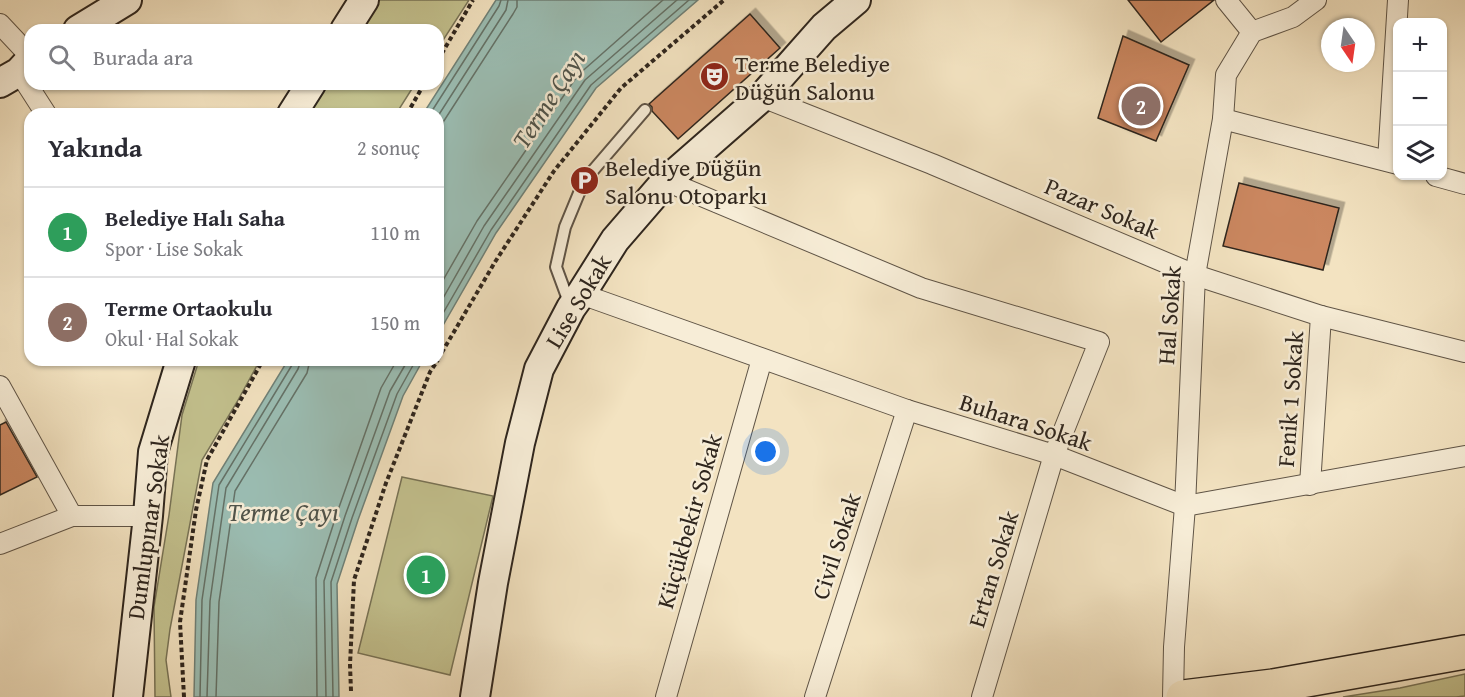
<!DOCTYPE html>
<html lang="tr">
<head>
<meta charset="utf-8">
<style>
	body { margin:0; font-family:"Gentium Book Plus",serif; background:#f2f2f3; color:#2b2b33 }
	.controls { position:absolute; right:18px; top:18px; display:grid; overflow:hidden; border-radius:12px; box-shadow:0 2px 4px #0004 }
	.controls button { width:54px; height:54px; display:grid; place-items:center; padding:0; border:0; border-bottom:2px solid #e1e1e2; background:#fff; color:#2b2b33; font:30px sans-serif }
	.compass { position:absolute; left:1321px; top:18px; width:54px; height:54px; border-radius:50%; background:#fff; box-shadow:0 2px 4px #0004; rotate:167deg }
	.you { position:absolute; left:766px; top:452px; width:21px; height:21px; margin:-15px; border:4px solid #fff; border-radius:50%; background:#1a73e8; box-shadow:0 0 0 9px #1a73e833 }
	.badge { display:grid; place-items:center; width:39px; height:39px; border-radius:50%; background:#8f2418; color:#fff; font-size:20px; font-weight:700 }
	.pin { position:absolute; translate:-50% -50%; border:3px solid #fff; box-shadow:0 2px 6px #0006 }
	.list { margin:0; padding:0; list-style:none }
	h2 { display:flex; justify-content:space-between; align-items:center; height:78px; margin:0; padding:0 24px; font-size:26px }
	h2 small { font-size:20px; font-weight:400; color:#7c7c81 }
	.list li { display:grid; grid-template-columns:39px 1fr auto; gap:18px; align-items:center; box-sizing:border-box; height:90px; padding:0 24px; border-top:2px solid #e1e1e2 }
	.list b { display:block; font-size:22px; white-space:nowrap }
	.list p { margin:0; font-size:20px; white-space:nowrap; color:#7c7c81 }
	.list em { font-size:20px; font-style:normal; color:#7c7c81 }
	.icon { flex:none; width:33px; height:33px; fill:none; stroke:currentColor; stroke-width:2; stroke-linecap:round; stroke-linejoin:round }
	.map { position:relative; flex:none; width:1465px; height:697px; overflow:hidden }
	.search { position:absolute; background:#fff; box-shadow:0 2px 4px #0004; left:24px; top:24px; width:420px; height:66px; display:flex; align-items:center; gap:15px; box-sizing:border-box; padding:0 21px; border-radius:18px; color:#7c7c81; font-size:22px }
	.panel { position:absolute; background:#fff; box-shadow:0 2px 4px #0004; left:24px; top:108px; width:420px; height:258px; border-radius:18px }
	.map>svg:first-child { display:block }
	.green { fill:#c3c18e; stroke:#787356; stroke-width:1.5 }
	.water { fill:#9bbeb4; stroke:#6f8178; stroke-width:1.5 }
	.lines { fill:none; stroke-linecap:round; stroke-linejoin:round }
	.shore { stroke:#647268; stroke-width:1.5 }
	.building { fill:#cb8760; stroke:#2e251d; stroke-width:1.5; filter:url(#shadow) }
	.lane-casing { stroke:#5f5446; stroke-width:14 }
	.street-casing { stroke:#5f5446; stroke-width:22 }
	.secondary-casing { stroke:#2e251d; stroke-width:32 }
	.highway-casing { stroke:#2e251d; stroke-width:36 }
	.path { stroke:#2e251d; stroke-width:4; stroke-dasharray:4.5 3; stroke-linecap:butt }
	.lane { stroke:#f7edd7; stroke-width:10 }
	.street { stroke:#f7edd7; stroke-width:20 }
	.secondary { stroke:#f7edd7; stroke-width:28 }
	.highway { stroke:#f3e3c1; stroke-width:33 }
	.labels { text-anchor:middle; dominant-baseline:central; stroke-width:5; stroke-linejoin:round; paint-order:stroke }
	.poi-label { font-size:24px; fill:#2e251d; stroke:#f7edd7; text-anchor:start }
	.street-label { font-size:24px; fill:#2e251d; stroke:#f7edd7 }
	.water-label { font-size:26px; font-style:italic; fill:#4f534a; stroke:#f7edd7 }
</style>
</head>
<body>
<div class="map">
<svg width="1465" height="697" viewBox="0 0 1465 697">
	<defs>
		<filter id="shadow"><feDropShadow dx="5.5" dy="-5.5" stdDeviation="0" flood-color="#0004"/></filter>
	</defs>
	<rect width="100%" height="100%" fill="#f3e3c1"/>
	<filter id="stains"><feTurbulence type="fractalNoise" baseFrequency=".00333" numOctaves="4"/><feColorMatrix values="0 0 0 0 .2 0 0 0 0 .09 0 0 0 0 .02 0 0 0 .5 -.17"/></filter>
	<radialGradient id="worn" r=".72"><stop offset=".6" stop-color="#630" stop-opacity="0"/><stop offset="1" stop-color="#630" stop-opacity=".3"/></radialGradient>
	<g class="green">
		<path d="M379,0H469L438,48V30H360Z"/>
		<path d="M325,84H415L396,114H304Z"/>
		<path d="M199,360H260L237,402L202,460L170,629L166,660L171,697H155L154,607L169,515L182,415Z"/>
		<path d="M402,477L493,496L450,675L358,653Z"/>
		<path d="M1465,674V696L1456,697H1343L1400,688Z"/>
	</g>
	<g class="water">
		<path d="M496,0H698L596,88L496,233L438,334V114H423Z"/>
		<path d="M288,360H423L403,396L358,520L337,584L339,697H194L196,600L213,483Z"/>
	</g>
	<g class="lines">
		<g class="shore">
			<path d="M430,114L499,6L501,0"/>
			<path d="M438,116L506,10L508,0"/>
			<path d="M438,130L513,14L517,7V0"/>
			<path d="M438,289L477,221L578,75L663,0"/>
			<path d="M438,307L484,226L585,80L677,0"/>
			<path d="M438,322L491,230L591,85L689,0"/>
			<path d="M200,697L202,600L219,485L292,365L293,360"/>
			<path d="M207,697L210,601L226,488L298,369L301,360"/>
			<path d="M216,697L219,602L235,491L307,373L310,360"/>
			<path d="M317,697L316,578L337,513L381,388L397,360"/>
			<path d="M326,697L324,581L345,516L390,391L408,360"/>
			<path d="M333,697L331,582L352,518L397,394L416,360"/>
		</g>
	</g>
	<g class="building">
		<path d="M1128,0H1214L1161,42Z"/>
		<path d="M750,14L780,48L678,139L652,111V107L649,104Z"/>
		<path d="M1123,36L1189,65L1156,141L1098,118Z"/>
		<path d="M1239,183L1339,208L1323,270L1223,246Z"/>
		<path d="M6,422L37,477L0,495V425Z"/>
	</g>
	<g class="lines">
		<defs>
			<path id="lane" d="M570,305L556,267L565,227L584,181L645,110"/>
			<g id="street">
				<path d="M1226,0L1252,32"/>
				<path d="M0,24L30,56"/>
				<path d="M19,72L46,114"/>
				<path d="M762,97L932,164L1195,275L1321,316L1465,352"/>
				<path d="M1223,119L1226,75L1252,32L1293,17L1316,0"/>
				<path d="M1388,161L1398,0"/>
				<path d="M1436,176L1465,184"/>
				<path d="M666,181L921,288L1099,342L1054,455L982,697"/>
				<path d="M581,294L907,410L1054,455L1185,506L1465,456"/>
				<path d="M0,386L72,516"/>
				<path d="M1310,485L1321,316"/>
				<path d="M0,544L72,516H148"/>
				<path d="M666,697L762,359"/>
				<path d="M815,697L907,410"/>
				<path d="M1173,697L1174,647L1185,506L1195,275L1223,119L1398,164"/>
			</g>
			<g id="secondary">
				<path d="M78,30L127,0"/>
				<path d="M345,30L364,0"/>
				<path d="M0,83L19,72L30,60"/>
				<path d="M292,114L311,84"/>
				<path d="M128,697L148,516L153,452L181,360"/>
				<path d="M475,697L493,583L520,443L539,369L571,308L581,294L615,240L666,181L762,97L824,27L856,0"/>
			</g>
			<path id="highway" d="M1183,697L1273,686L1465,652"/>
		</defs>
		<use href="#lane" class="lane-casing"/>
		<use href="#street" class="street-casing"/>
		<use href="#secondary" class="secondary-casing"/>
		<use href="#highway" class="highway-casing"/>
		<g class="path">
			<path d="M438,60L473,0"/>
			<path d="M407,114L424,84"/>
			<path d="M438,359L495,262L554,171L621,88L724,0"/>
			<path d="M351,691L350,665L354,580L386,483L430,372L438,360"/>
			<path d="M184,697L180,622L196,510L207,460L263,360"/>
		</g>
		<use href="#lane" class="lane"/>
		<use href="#street" class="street"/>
		<use href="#secondary" class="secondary"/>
		<use href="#highway" class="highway"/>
	</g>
	<defs>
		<symbol id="theatre-disc" viewBox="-11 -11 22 22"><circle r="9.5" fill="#8f2418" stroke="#f7edd7"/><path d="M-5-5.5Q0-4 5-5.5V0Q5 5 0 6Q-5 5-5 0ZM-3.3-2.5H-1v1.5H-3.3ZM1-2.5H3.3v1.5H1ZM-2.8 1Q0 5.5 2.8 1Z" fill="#fff"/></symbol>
		<symbol id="parking-disc" viewBox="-11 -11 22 22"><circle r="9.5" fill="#8f2418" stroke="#f7edd7"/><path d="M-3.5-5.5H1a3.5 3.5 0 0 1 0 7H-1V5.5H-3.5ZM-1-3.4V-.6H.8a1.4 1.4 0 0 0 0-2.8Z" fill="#fff"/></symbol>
	</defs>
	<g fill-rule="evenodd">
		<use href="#theatre-disc" x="698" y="60" width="33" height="33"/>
		<use href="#parking-disc" x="568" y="164" width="33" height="33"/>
	</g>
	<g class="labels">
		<g class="poi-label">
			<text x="735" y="63">Terme Belediye<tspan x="735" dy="28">Düğün Salonu</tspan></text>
			<text x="605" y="167">Belediye Düğün<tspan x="605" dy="28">Salonu Otoparkı</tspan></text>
		</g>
		<g class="street-label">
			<text transform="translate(1102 208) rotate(23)">Pazar Sokak</text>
			<text transform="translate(578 301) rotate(-59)">Lise Sokak</text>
			<text transform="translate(1169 315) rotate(-86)">Hal Sokak</text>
			<text transform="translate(1290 399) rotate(-86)">Fenik 1 Sokak</text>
			<text transform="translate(1026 422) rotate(18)">Buhara Sokak</text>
			<text transform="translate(689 521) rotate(-74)">Küçükbekir Sokak</text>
			<text transform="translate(148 527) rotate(-82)">Dumlupınar Sokak</text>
			<text transform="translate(836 546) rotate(-72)">Civil Sokak</text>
			<text transform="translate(993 569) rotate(-73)">Ertan Sokak</text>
		</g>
		<g class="water-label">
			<text transform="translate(548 99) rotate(-57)">Terme Çayı</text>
			<text x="283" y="511">Terme Çayı</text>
		</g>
	</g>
	<rect width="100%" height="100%" filter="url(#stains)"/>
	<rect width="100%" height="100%" fill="url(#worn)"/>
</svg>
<div class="controls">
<button>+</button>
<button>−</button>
<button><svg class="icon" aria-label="layers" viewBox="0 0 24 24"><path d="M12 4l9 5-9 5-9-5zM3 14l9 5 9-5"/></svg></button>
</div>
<svg class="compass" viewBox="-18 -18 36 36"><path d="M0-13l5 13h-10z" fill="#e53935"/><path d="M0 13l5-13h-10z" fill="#7c7c81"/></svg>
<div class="you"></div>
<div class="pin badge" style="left:426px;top:575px;background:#2e9e5b">1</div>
<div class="pin badge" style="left:1141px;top:106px;background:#8d6e63">2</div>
<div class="search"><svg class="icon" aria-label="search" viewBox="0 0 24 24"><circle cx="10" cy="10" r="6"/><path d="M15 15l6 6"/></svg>Burada ara</div>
<section class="panel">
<h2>Yakında<small>2 sonuç</small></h2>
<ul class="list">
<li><span class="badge" style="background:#2e9e5b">1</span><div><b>Belediye Halı Saha</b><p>Spor · Lise Sokak</p></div><em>110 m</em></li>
<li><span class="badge" style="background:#8d6e63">2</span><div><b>Terme Ortaokulu</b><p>Okul · Hal Sokak</p></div><em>150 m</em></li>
</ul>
</section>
</div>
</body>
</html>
